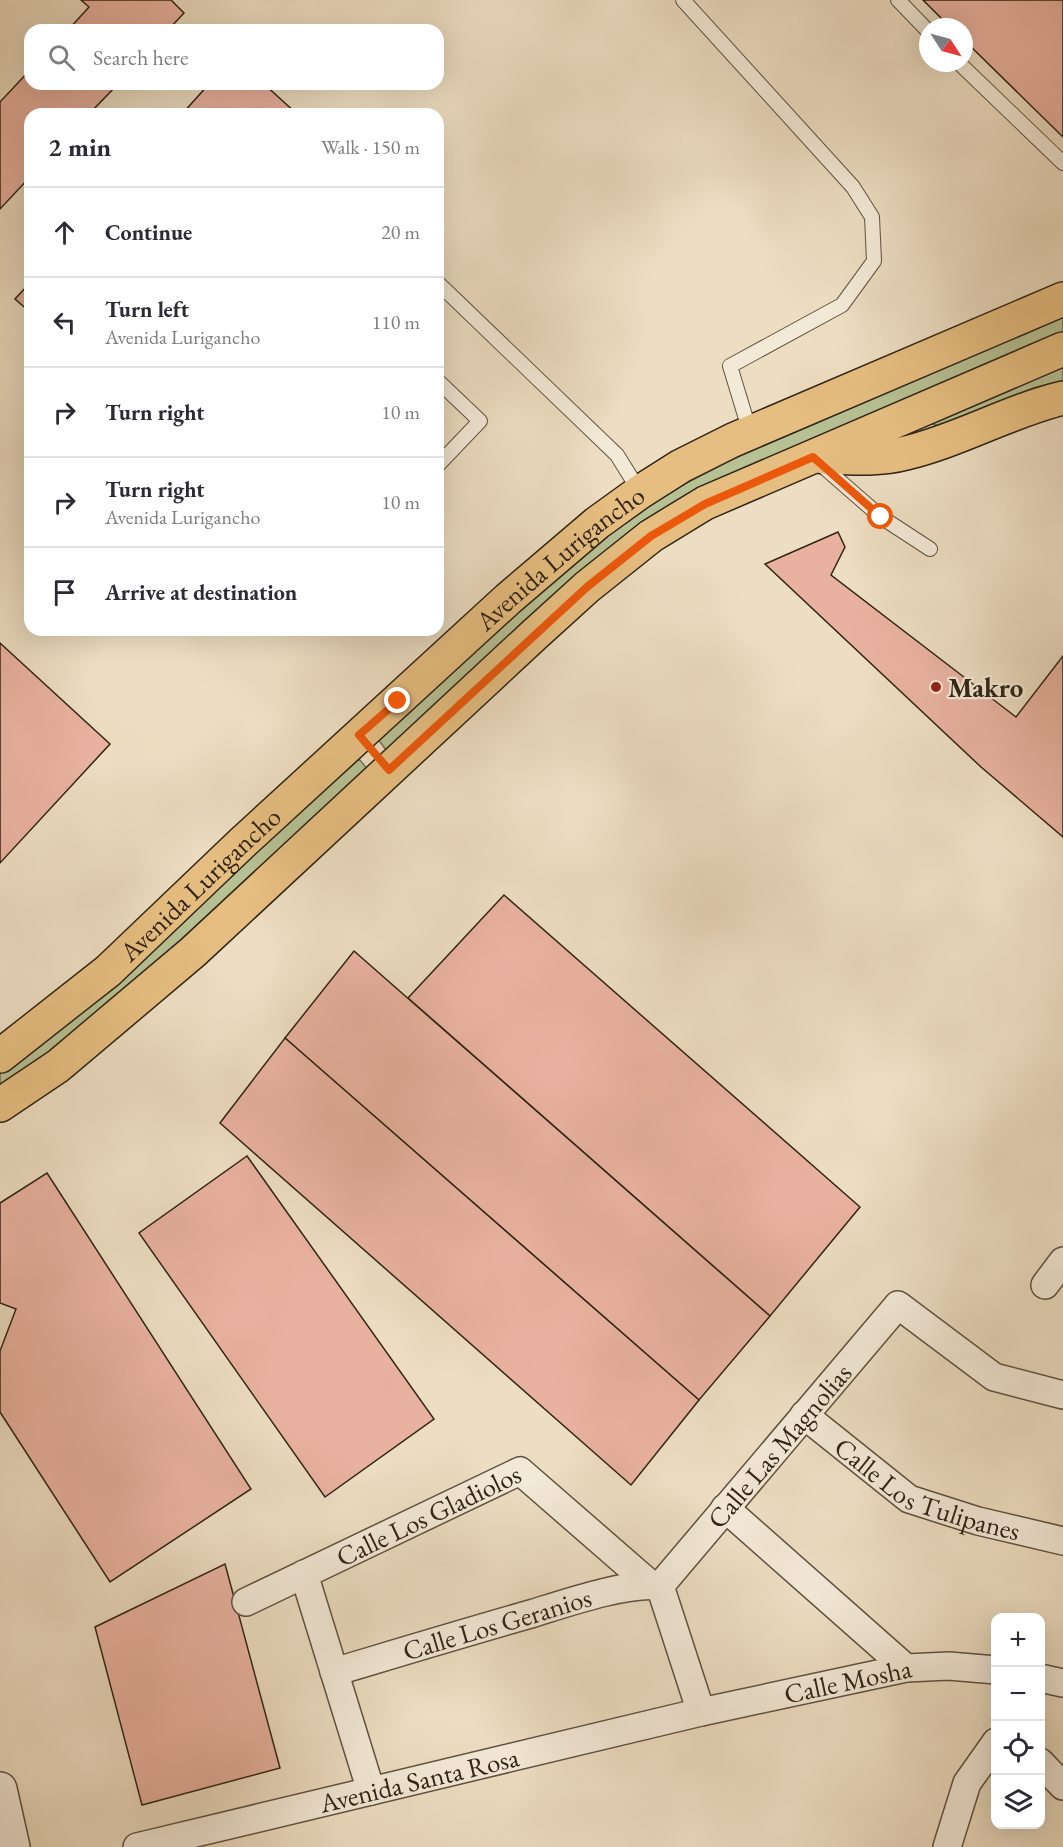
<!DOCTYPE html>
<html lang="en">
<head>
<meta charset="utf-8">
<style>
	body { margin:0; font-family:"EB Garamond",serif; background:#f2f2f3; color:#2b2b33 }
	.controls { position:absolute; right:18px; bottom:18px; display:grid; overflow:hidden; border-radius:12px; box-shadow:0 6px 24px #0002 }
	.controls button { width:54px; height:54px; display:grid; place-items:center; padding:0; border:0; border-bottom:2px solid #e1e1e2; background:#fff; color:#2b2b33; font:30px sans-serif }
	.compass { position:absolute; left:919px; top:18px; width:54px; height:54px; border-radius:50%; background:#fff; box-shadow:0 6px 24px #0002; rotate:126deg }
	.stop { position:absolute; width:18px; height:18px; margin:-14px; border:4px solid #ea580c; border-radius:50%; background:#fff }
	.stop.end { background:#ea580c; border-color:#fff; box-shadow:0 2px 6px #0008 }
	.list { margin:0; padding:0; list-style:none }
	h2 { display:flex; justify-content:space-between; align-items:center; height:78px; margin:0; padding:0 24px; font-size:26px }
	h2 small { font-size:20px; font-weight:400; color:#7c7c81 }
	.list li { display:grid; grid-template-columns:39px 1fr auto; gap:18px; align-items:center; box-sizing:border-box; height:90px; padding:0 24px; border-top:2px solid #e1e1e2 }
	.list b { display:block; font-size:22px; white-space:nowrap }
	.list p { margin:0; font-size:20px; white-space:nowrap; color:#7c7c81 }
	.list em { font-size:20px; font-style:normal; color:#7c7c81 }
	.icon { flex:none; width:33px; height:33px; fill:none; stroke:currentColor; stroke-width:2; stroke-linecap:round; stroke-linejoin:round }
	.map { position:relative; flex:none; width:1063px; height:1847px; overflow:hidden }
	.search { position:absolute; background:#fff; box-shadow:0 6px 24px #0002; left:24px; top:24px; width:420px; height:66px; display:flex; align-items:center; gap:15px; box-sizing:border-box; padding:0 21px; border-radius:18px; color:#7c7c81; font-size:22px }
	.panel { position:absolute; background:#fff; box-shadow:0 6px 24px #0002; left:24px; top:108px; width:420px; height:528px; border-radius:18px }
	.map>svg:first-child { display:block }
	.green { fill:#b7c194; stroke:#747254; stroke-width:1.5 }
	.building { fill:#e9b2a0; stroke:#302415; stroke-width:1.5 }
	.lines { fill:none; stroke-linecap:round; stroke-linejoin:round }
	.service-casing { stroke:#5f5240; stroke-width:16 }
	.minor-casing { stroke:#5f5240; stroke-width:30 }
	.tertiary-casing { stroke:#5f5240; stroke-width:36 }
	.primary-casing { stroke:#302415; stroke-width:36 }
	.service { stroke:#f3e9d7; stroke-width:14 }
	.minor { stroke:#f3e9d7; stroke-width:27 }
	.tertiary { stroke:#f3e9d7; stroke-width:33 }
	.primary { stroke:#e6be81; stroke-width:33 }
	.route { stroke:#ea580c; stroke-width:8 }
	.poi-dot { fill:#8f2418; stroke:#f3e9d7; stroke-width:2 }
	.labels { text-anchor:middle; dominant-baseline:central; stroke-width:4.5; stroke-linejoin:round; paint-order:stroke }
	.street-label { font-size:27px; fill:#302415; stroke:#f3e9d7 }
	.poi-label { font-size:27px; font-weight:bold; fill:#302415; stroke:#f3e9d7; text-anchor:start }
</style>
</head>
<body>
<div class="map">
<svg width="1063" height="1847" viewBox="0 0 1063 1847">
	<rect width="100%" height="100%" fill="#edddc2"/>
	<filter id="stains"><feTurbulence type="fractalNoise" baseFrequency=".00333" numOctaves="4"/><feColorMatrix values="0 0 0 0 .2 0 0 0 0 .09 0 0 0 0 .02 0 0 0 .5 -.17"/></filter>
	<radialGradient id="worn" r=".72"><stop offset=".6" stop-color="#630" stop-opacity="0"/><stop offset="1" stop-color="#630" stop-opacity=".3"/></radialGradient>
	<g class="green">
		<path d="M1063,316V334L633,531L587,565L389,754L378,739L577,552L673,490L731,460Z"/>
		<path d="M1063,366V381L1033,388L940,426L923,422Z"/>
		<path d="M359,759L369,771L113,1007L0,1089V1068L140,958Z"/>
	</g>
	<g class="building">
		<path d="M81,0H171L184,13L168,30H68L89,7Z"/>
		<path d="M923,0H1063V137L964,40V27H950Z"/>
		<path d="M30,70V84H118L89,114H30V177L0,209V102Z"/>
		<path d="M209,84H264L297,114H182Z"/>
		<path d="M30,283V312L15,299Z"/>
		<path d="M838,532L845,547L831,575L1016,717L1063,656V837L981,767L765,564Z"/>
		<path d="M0,643L110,744L0,863Z"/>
		<path d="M504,895L860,1207L770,1316L408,998Z"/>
		<path d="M354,951L770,1316L699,1400L285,1038Z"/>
		<path d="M285,1038L699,1400L631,1485L220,1123Z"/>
		<path d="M247,1156L434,1419L325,1497L139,1233Z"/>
		<path d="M47,1173L251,1489L110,1582L0,1412V1351L16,1309L0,1303V1203Z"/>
		<path d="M225,1564L280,1768L142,1805L95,1627Z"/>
	</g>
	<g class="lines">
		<defs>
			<g id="service">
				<path d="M683,0L853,187L872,217L874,261L842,305L730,366L750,432"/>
				<path d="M898,0L928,31"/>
				<path d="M959,63L1063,163"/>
				<path d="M438,283L617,455L640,492"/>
				<path d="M438,381L480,421L438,465"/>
				<path d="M818,462L881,517L930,549"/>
			</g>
			<g id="minor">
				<path d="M1045,1285L1063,1261"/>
				<path id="s1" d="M804,1415L909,1499L978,1521L1063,1541"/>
				<path d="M725,1508L906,1668"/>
				<path d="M304,1574L371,1791"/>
				<path id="s2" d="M660,1586L898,1305L994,1377L1063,1395"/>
				<path d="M660,1586L701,1712"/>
				<path id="s3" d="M246,1602L520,1471L651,1585"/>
				<path id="s4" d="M334,1672C401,1652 467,1632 534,1613C566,1603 627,1582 660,1586"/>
				<path d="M1040,1678L1063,1683"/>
				<path d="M1040,1762L1063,1786"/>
				<path id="s5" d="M137,1847L701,1712L906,1668L949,1666L996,1670"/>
				<path d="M947,1847L967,1783L996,1742"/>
			</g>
			<path id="tertiary" d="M0,1789L13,1847"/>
			<g id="primary">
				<path d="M823,457C851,458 879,460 906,453C960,440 1009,411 1063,398"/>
				<path id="s6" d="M0,1056L108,971L242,843L508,599L597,523L640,492L681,466L733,440L1063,299"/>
				<path d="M0,1105L58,1066L193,952L533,636L587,587L651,536L705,503L1063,349"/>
			</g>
		</defs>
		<use href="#service" class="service-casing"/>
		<use href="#minor" class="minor-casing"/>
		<use href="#tertiary" class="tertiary-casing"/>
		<use href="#primary" class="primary-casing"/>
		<use href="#service" class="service"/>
		<use href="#minor" class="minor"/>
		<use href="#tertiary" class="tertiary"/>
		<use href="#primary" class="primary"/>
	</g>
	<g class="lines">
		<path class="route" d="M398,701L359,735L389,770L587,587L651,536L705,504L813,457L881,517"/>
	</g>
	<circle class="poi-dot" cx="936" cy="687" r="6"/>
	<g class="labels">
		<g class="street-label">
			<text stroke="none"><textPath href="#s6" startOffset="750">Avenida Lurigancho</textPath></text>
			<text stroke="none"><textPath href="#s6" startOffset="264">Avenida Lurigancho</textPath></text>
			<text stroke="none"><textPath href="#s2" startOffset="184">Calle Las Magnolias</textPath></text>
			<text stroke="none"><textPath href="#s1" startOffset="147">Calle Los Tulipanes</textPath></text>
			<text stroke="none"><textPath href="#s3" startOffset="202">Calle Los Gladiolos</textPath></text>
			<text stroke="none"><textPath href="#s4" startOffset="170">Calle Los Geranios</textPath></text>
			<text stroke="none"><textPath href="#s5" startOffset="730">Calle Mosha</textPath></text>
			<text stroke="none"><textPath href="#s5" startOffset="290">Avenida Santa Rosa</textPath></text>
		</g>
		<g class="poi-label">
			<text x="948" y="687">Makro</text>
		</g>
	</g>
	<rect width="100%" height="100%" filter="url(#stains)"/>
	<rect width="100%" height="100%" fill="url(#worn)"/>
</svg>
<div class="controls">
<button>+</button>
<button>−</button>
<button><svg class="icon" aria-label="locate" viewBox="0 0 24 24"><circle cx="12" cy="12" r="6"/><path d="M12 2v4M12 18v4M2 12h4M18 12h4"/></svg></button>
<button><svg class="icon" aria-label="layers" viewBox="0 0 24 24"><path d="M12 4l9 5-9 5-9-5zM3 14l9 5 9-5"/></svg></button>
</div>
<svg class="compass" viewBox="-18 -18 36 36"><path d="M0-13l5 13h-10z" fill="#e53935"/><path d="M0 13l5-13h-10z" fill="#7c7c81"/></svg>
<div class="stop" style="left:881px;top:517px"></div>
<div class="stop end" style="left:398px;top:701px"></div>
<div class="search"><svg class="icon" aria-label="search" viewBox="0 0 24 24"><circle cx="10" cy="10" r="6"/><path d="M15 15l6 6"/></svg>Search here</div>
<section class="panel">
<h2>2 min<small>Walk · 150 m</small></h2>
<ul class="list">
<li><svg class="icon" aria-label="ahead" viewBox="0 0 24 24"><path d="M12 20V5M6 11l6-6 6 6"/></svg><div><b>Continue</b></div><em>20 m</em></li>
<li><svg class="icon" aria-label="left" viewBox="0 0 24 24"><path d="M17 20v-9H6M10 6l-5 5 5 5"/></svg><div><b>Turn left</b><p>Avenida Lurigancho</p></div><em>110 m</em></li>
<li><svg class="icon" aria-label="right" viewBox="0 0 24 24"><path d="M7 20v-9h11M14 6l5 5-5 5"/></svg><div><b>Turn right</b></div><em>10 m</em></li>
<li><svg class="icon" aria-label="right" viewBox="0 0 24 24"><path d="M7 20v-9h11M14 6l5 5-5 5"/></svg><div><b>Turn right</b><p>Avenida Lurigancho</p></div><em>10 m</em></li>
<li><svg class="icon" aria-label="arrive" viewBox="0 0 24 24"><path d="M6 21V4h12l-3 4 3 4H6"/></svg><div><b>Arrive at destination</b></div></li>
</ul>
</section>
</div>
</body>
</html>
